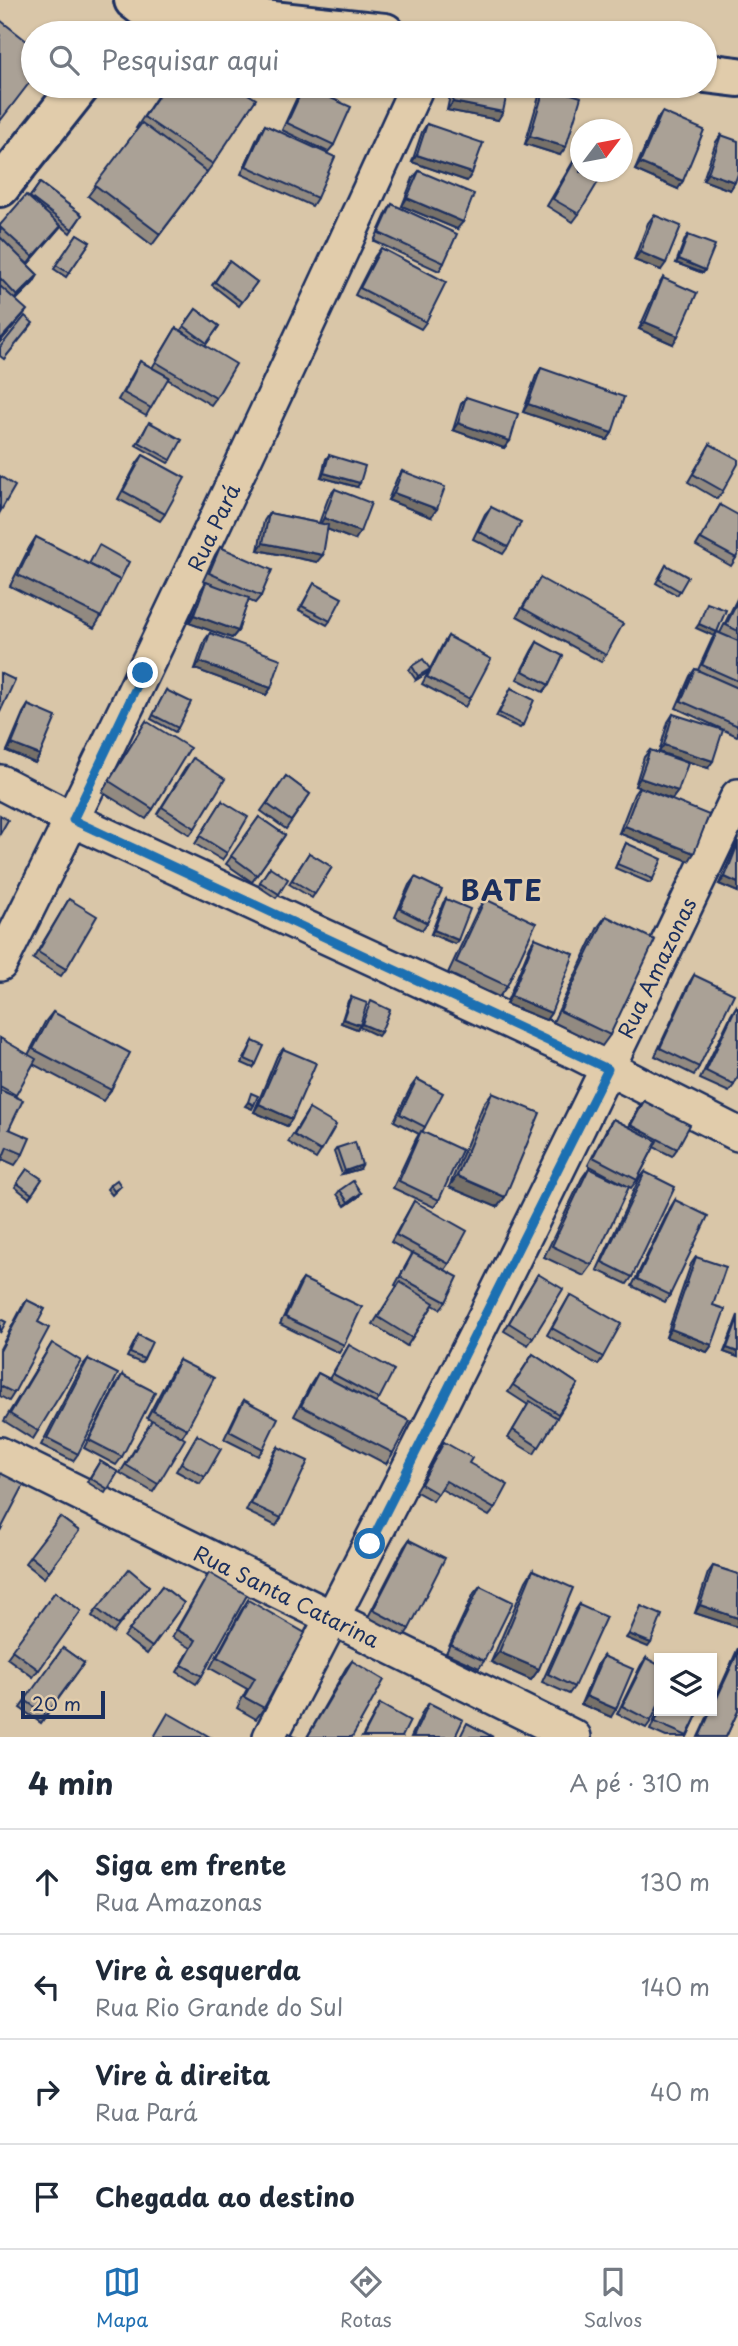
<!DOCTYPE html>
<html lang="pt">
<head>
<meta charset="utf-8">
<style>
	body { margin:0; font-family:"Playpen Sans",sans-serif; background:#f2f2f3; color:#1f2937 }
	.controls { position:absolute; right:21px; bottom:21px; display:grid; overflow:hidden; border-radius:0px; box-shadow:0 2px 5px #0004 }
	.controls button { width:63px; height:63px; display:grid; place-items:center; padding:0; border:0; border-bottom:2px solid #e0e1e3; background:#fff; color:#1f2937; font:35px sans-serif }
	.compass { position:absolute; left:570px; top:119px; width:63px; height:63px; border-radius:50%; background:#fff; box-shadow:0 2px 5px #0004; rotate:58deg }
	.scale { position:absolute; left:21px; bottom:18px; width:84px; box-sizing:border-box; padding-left:7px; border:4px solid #1b2f5e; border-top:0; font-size:19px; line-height:24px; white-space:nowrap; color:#1b2f5e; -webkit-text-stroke:5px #e1ccab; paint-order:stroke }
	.stop { position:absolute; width:21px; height:21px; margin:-16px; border:5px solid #1f6fb2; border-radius:50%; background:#fff }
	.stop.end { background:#1f6fb2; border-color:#fff; box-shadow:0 2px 7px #0008 }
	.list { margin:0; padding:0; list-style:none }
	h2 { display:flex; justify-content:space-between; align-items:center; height:91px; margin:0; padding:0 28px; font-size:30px }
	h2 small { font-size:23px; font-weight:400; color:#747a83 }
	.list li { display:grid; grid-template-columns:46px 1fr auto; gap:21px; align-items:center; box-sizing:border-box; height:105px; padding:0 28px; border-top:2px solid #e0e1e3 }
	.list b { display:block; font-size:26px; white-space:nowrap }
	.list p { margin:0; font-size:23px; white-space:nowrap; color:#747a83 }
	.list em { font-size:23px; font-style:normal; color:#747a83 }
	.icon { flex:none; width:38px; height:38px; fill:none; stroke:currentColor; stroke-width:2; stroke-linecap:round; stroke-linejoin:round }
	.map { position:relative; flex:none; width:738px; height:1737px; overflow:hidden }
	.search { position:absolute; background:#fff; box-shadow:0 2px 5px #0004; left:21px; right:21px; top:21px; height:77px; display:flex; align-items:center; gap:18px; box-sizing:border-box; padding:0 24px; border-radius:38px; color:#747a83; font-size:26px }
	.sheet { height:511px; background:#fff }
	nav { display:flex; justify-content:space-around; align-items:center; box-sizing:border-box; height:98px; border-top:2px solid #e0e1e3; background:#fff; font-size:19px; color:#747a83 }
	nav a { display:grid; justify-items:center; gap:4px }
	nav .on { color:#1f6fb2 }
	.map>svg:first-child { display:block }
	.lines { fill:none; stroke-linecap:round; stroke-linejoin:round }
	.minor-casing { stroke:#1b2f5e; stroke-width:38 }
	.tertiary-casing { stroke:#1b2f5e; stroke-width:44 }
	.minor { stroke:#e1ccab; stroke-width:33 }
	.tertiary { stroke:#e1ccab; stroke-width:38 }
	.wall { fill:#928a81; stroke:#1b2f5e; stroke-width:2 }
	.shaded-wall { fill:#777169; stroke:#1b2f5e; stroke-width:2 }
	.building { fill:#aaa196; stroke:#1b2f5e; stroke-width:2 }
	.route { stroke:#1f6fb2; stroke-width:9 }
	.labels { text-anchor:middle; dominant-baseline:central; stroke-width:5; stroke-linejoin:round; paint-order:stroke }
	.street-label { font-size:21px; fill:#1b2f5e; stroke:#e1ccab }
	.district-label { font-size:28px; font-weight:bold; letter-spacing:2px; fill:#1b2f5e; stroke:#e1ccab }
</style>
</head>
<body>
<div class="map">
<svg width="738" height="1737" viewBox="0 0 738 1737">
	<rect width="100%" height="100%" fill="#d9c6a8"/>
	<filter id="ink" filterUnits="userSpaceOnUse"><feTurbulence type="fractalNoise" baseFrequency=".0143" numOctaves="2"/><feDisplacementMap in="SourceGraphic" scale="14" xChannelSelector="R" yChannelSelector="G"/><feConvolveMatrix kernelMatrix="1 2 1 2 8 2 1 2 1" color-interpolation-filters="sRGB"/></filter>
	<g filter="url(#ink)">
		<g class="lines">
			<defs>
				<g id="minor">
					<path d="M0,782L73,820L578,1053L738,1134"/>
					<path id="s1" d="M0,964C146,674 283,380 417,86"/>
					<path id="s2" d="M0,1454L574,1737"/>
					<path id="s3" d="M270,1737C433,1427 588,1112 738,796"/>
				</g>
				<g id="tertiary">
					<path d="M134,0L143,7L385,33"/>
					<path d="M705,73L738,77"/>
					<path d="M0,187L80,86"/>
				</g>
			</defs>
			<use href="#minor" class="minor-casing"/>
			<use href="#tertiary" class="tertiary-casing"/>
			<use href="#minor" class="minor"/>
			<use href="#tertiary" class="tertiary"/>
		</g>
		<g class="wall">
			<path d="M164,86L213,164L152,245L88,196L138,129L136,128Z"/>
			<path d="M304,86L334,145L328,152L282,130L299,93Z"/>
			<path d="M452,86H497L498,120L447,110Z"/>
			<path d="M545,86L560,155L525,144L540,93Z"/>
			<path d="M662,112L678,189L635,170L657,119Z"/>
			<path d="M427,124L472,173L467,181L412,162L422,132Z"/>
			<path d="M265,125L317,198L312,206L241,174L260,132Z"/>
			<path d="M721,135L735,182L730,190L703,180L716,142Z"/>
			<path d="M580,150L579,214L573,222L547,206Z"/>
			<path d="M419,171L457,229L402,206L413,178Z"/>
			<path d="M40,183L82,215L70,233L60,225L55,233L28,264L20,257L38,275L33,283L16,300L21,317L0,342V225L29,198Z"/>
			<path d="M392,204L444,263L439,271L374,241L387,212Z"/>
			<path d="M654,215L661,270L634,260L648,223Z"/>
			<path d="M77,234L90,242L66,277L54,269Z"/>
			<path d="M688,235L705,270L703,273L676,263L685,239Z"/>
			<path d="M381,248L426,322L421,329L355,295L375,256Z"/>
			<path d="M229,261L257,282L239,306L212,285Z"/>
			<path d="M663,278L673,344L639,329L658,286Z"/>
			<path d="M196,309L219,326L205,346L216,398L211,405L167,379L146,416L118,400L140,361L152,368L176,328L191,337L181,330Z"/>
			<path d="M541,368L612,433L607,440L523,412L536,376Z"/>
			<path d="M466,397L510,441L504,448L453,430L461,404Z"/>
			<path d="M147,426L171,460L168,463L136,445Z"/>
			<path d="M710,444L723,491L717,499L688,482Z"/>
			<path d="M143,455L165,514L160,521L118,499L137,463Z"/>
			<path d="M329,455L357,487L321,477L326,459Z"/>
			<path d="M402,471L431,517L388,500L397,478Z"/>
			<path d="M335,489L355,540L327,529L317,562L258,550L264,521L269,513L319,523L329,496Z"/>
			<path d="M720,505L736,558L731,566L696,546Z"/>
			<path d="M491,507L508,547L503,554L473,539L485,514Z"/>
			<path d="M36,537L101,617L94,628L10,586L29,548Z"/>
			<path d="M220,547L261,596L255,603L248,600L238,631L232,638L189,623L201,590L206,582L213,585L203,581L215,555Z"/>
			<path d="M666,565L680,591L677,595L656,583Z"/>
			<path d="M540,578L606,655L601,662L517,616Z"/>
			<path d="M312,587L330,621L327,625L299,610Z"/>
			<path d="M738,597V735L737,736L676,708L690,676L695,669L698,670L712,639L717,632L720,633Z"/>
			<path d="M210,633L271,688L266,695L195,669L205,640Z"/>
			<path d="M448,636L470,699L465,707L422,684L443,644Z"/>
			<path d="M537,642L549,685L543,692L517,679L532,650Z"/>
			<path d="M412,666L430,669L427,673L416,680L409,670Z"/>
			<path d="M511,688L523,725L520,728L496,717Z"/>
			<path d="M166,690L178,728L175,732L151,719Z"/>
			<path d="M28,705L40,755L35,763L7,751L23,713Z"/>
			<path d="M673,714L708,768L659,752L668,722Z"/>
			<path d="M146,721L153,809L146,819L102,792Z"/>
			<path d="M650,750L678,791L672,799L655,793L689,861L619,833L634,794L639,787L635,786L644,757Z"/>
			<path d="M187,766L195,828L190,835L157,814Z"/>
			<path d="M286,776L310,794L286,829L261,811Z"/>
			<path d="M222,801L227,853L222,860L195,844Z"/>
			<path d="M259,817L285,835L252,882L226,864Z"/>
			<path d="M738,841V892L719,884Z"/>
			<path d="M626,843L653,879L650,883L615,868Z"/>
			<path d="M309,853L332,867L312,898L289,884Z"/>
			<path d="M270,867L279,894L276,898L258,886Z"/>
			<path d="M415,877L427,923L422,930L395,917L409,885Z"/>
			<path d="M69,899L66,969L61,976L33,959Z"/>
			<path d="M446,899L455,944L431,934L443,903Z"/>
			<path d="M485,899L507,986L499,997L448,973L478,909Z"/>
			<path d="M606,916L610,1035L602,1046L553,1022L598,927Z"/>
			<path d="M535,938L551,1013L546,1020L506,1004L530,946Z"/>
			<path d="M694,975L699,1067L694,1075L655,1056L689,983Z"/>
			<path d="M351,997L360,1025L357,1029L341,1023L348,1001Z"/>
			<path d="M736,1007L734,1085L729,1092L700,1079L731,1015Z"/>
			<path d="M53,1012L111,1090L103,1101L33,1064L14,1097L9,1129L23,1154L15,1165L2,1159L0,1164V1038L28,1055L45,1022Z"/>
			<path d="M253,1041L256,1064L253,1068L242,1063Z"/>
			<path d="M283,1049L292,1119L287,1126L254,1112L277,1056Z"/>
			<path d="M417,1079L425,1127L422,1132L439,1200L434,1207L393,1188L416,1139L419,1134L394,1121L411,1087Z"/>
			<path d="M492,1093L505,1197L497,1207L449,1187L484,1103Z"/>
			<path d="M644,1101L677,1149L672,1156L654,1147L637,1180L631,1188L588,1165L608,1126L613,1119L629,1127L638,1108Z"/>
			<path d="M309,1109L321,1151L316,1159L288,1142Z"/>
			<path d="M337,1148L360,1169L342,1174L334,1152Z"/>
			<path d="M589,1168L592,1265L584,1276L544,1257L582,1178Z"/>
			<path d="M27,1169L42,1179L29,1198L15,1187Z"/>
			<path d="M645,1172L632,1277L627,1284L597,1270L639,1179Z"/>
			<path d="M110,1185L121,1186L112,1195L107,1189Z"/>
			<path d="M340,1190L361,1193L358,1197L345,1206L337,1194Z"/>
			<path d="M675,1200L670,1295L665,1302L632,1286L670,1208Z"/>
			<path d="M414,1201L449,1264L445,1270L446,1302L440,1309L433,1305L407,1346L373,1324L397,1286L395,1285L412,1254L391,1242Z"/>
			<path d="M696,1257L713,1305L712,1345L707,1352L666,1337L691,1264Z"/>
			<path d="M538,1274L533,1338L528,1345L504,1331Z"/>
			<path d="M303,1279L344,1345L339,1353L280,1324L298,1286Z"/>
			<path d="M570,1295L603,1357L598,1365L547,1335Z"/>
			<path d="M27,1300L38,1322L14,1393L9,1401L0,1396V1349L22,1307Z"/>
			<path d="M738,1315V1357L724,1352Z"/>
			<path d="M138,1335L144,1359L141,1363L127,1357Z"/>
			<path d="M52,1343L38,1431L33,1439L4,1421Z"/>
			<path d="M349,1345L379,1399L376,1403L393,1453L386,1464L294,1416L311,1384L318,1373L329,1379Z"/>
			<path d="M533,1354L578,1384L534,1454L508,1438L528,1405L508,1392Z"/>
			<path d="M88,1359L78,1454L73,1461L41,1445L82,1366Z"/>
			<path d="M179,1360L187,1429L182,1437L170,1430L158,1484L153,1492L120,1473L152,1421L147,1418L174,1367Z"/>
			<path d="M122,1375V1457L116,1465L84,1448L117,1383Z"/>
			<path d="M244,1400L263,1449L258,1456L224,1439L239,1408Z"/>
			<path d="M197,1435L205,1477L200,1484L176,1471Z"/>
			<path d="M444,1442L469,1463L495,1509L489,1516L441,1489L433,1501L415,1491Z"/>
			<path d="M278,1447L281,1518L276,1526L246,1511L273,1454Z"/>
			<path d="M100,1461L118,1472L105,1493L87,1482Z"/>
			<path d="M60,1517L79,1531L44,1578L25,1563Z"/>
			<path d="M409,1540V1629L404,1636L368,1617L404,1547Z"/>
			<path d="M713,1566L738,1574V1627L695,1613L708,1573Z"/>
			<path d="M533,1570L539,1669L531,1680L491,1662L526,1581Z"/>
			<path d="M209,1573L202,1676L196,1684L177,1672L191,1648L172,1637Z"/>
			<path d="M149,1586L113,1633L92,1616L97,1609Z"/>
			<path d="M162,1586L184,1603L147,1654L124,1637Z"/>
			<path d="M480,1586L484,1661L479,1668L446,1653L474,1593Z"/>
			<path d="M55,1592L81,1611L33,1677L7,1658Z"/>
			<path d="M248,1600L264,1708L256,1719L237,1708L247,1689L210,1668L241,1611Z"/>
			<path d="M579,1605L574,1687L569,1694L542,1682L574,1612Z"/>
			<path d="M63,1648L84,1663L41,1723L20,1708Z"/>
			<path d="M738,1648V1711L726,1737H698L710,1711H712V1706Z"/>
			<path d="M603,1656L611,1717L581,1704L598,1663Z"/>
			<path d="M646,1658L651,1721L646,1728L617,1714L641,1665Z"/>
			<path d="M352,1661V1737H307L346,1668Z"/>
			<path d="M429,1703L455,1737H411L423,1711Z"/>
			<path d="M380,1704L402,1737H362Z"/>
			<path d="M659,1709V1711H699L687,1737H666L650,1730Z"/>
		</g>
		<g class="shaded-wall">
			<path d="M453,102L503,112L498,120L447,110Z"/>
			<path d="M530,136L566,147L560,155L525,144Z"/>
			<path d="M417,155L472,173L467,181L412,162Z"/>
			<path d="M640,163L683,181L678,189L635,170Z"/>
			<path d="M708,173L735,182L730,190L703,180Z"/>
			<path d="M407,198L463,222L457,229L402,206Z"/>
			<path d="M61,226L55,233L28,264L33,257Z"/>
			<path d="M640,252L666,263L661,270L634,260Z"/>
			<path d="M679,259L705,270L703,273L676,263Z"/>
			<path d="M38,275L33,283L12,304L17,296Z"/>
			<path d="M27,310L21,317L0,342V340Z"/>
			<path d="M645,322L678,336L673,344L639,329Z"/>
			<path d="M528,404L612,433L607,440L523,412Z"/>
			<path d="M458,423L510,441L504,448L453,430Z"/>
			<path d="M324,473L360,483L357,487L321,477Z"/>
			<path d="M394,493L437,509L431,517L388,500Z"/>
			<path d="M324,518L360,532L355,540L319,526Z"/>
			<path d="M263,543L323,555L317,562L258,550Z"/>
			<path d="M194,615L238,631L232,638L189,623Z"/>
			<path d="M699,624L717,632L714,636L696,628Z"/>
			<path d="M200,662L271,688L266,695L195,669Z"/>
			<path d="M430,669L427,673L416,680L418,676Z"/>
			<path d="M12,744L40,755L35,763L7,751Z"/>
			<path d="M664,745L713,761L708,768L659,752Z"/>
			<path d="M640,778L678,791L672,799L635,786Z"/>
			<path d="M625,826L694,853L689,861L619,833Z"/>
			<path d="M725,877L738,883V892L719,884Z"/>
			<path d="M434,930L458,940L455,944L431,934Z"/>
			<path d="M511,996L551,1013L546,1020L506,1004Z"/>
			<path d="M343,1019L360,1025L357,1029L341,1023Z"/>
			<path d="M362,1024L381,1032L378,1036L359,1027Z"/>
			<path d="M248,1102L254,1105L252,1109L245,1106Z"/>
			<path d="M259,1104L292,1119L287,1126L254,1112Z"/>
			<path d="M362,1165L360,1169L342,1174L345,1171Z"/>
			<path d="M457,1176L505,1197L497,1207L449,1187Z"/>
			<path d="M361,1193L358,1197L345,1206L348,1202Z"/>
			<path d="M671,1329L712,1345L707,1352L666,1337Z"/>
			<path d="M727,1348L738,1352V1357L724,1352Z"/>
			<path d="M700,1605L738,1618V1627L695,1613Z"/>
			<path d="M629,1634L651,1643L648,1647L626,1638Z"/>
			<path d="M499,1652L539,1669L531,1680L491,1662Z"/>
			<path d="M586,1696L616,1709L611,1717L581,1704Z"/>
		</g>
		<g class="building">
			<path d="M0,20L33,46V78L0,121Z"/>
			<path d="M165,86H235L256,99L213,164L144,117Z"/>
			<path d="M304,86L351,107L334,145L287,123Z"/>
			<path d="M456,86H497L508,88L503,112L453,102Z"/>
			<path d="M545,86L581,97L566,147L530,136Z"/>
			<path d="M662,112L704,130L683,181L640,163Z"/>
			<path d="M142,123L207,172L160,234L95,185Z"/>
			<path d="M427,124L483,143L472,173L417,155Z"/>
			<path d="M265,125L335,157L317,198L246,166Z"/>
			<path d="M721,135L738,141V174L735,182L708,173Z"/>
			<path d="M580,151V172H604L579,214L553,199Z"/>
			<path d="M419,171L474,194L463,222L407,198Z"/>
			<path d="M40,183L82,215L72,229L30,197Z"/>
			<path d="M26,195L61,226L33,257L0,227V225Z"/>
			<path d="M392,204L457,234L444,263L379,233Z"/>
			<path d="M654,215L681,226L666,263L640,252Z"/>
			<path d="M77,234L90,242L69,273L56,265Z"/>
			<path d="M688,235L715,245L705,270L679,259Z"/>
			<path d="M0,237L38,275L17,296L0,278Z"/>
			<path d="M381,248L446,282L426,322L360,288Z"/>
			<path d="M229,261L257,282L242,302L215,282Z"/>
			<path d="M663,278L697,293L678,336L645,322Z"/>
			<path d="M0,286L27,310L0,340Z"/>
			<path d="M196,309L219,326L207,343L184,326Z"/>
			<path d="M25,316L33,323L4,359L0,356V347Z"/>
			<path d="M176,328L236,364L216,398L156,362Z"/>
			<path d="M140,361L169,377L151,408L124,393Z"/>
			<path d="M541,368L624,397L612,433L528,404Z"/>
			<path d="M466,397L518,414L510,441L458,423Z"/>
			<path d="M149,422L182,440L171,460L139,442Z"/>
			<path d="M710,444L738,459V464L723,491L693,474Z"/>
			<path d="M143,455L185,478L165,514L123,491Z"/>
			<path d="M329,455L365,466L360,483L324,473Z"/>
			<path d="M402,471L445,487L437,509L394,493Z"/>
			<path d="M0,476L15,486L0,512Z"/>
			<path d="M335,489L371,503L360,532L324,518Z"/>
			<path d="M720,505L738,515V554L736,558L701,539Z"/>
			<path d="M491,507L521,522L508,547L478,531Z"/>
			<path d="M269,513L328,525L323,555L263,543Z"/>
			<path d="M36,537L120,580L101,617L18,575Z"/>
			<path d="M99,545L129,562L120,580L89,564Z"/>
			<path d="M220,547L272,570L261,596L209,573Z"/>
			<path d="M666,565L688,577L680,591L659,579Z"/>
			<path d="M540,578L623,624L606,655L523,608Z"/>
			<path d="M206,582L249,598L238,631L194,615Z"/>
			<path d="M314,583L342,598L330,621L302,606Z"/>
			<path d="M738,601V631L726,625Z"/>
			<path d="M707,603L726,610L717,632L699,624Z"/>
			<path d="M717,632L738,641V681L702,665Z"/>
			<path d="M210,633L281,659L271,688L200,662Z"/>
			<path d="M448,636L491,659L470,699L427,677Z"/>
			<path d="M537,642L563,656L549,685L523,671Z"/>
			<path d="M423,659L430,669L418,676L412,666Z"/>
			<path d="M695,669L738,688V726L681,701Z"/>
			<path d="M0,673L15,680L0,712Z"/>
			<path d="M511,688L534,700L523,725L499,713Z"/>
			<path d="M166,690L191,702L178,728L153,715Z"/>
			<path d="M28,705L56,717L40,755L12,744Z"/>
			<path d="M673,714L723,730L713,761L664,745Z"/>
			<path d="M146,721L190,748L153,809L109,781Z"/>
			<path d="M650,750L688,763L678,791L640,778Z"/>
			<path d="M193,758L225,779L195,828L162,807Z"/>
			<path d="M286,776L310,794L291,821L267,804Z"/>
			<path d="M640,787L709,815L694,853L625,826Z"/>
			<path d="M222,801L248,817L227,853L200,836Z"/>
			<path d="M0,815L8,820L0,834Z"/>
			<path d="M259,817L285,835L257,875L231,856Z"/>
			<path d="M626,843L662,859L653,879L617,864Z"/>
			<path d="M738,844V883L725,877Z"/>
			<path d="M309,853L332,867L315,894L292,880Z"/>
			<path d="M270,867L288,879L279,894L260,882Z"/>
			<path d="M415,877L442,890L427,923L400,909Z"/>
			<path d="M69,899L97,916L66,969L38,952Z"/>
			<path d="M446,899L470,909L458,940L434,930Z"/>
			<path d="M485,899L536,923L507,986L456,962Z"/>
			<path d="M606,916L655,940L610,1035L560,1011Z"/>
			<path d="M535,938L574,954L551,1013L511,996Z"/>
			<path d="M694,975L734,994L699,1067L660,1048Z"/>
			<path d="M351,997L367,1003L360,1025L343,1019Z"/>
			<path d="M371,1001L390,1010L381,1032L362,1024Z"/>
			<path d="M736,1007L738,1008V1077L734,1085L706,1071Z"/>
			<path d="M53,1012L130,1053L111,1090L33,1049Z"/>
			<path d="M0,1038L36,1059L16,1095L0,1086Z"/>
			<path d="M253,1041L264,1046L256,1064L245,1059Z"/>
			<path d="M283,1049L316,1063L292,1119L259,1104Z"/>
			<path d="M417,1079L443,1093L425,1127L400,1114Z"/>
			<path d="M0,1090L23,1100L9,1129L30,1138L23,1154L7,1147L0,1164Z"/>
			<path d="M251,1093L258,1096L254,1105L248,1102Z"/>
			<path d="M492,1093L540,1113L505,1197L457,1176Z"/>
			<path d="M644,1101L690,1125L677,1149L631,1125Z"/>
			<path d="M309,1109L336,1125L321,1151L294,1135Z"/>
			<path d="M613,1119L657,1141L637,1180L593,1157Z"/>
			<path d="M421,1131L462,1150L439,1200L399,1181Z"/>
			<path d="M355,1142L362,1165L345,1171L337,1148Z"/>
			<path d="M589,1168L629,1187L592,1265L552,1246Z"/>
			<path d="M27,1169L42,1179L32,1194L17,1183Z"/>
			<path d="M645,1172L675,1187L632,1277L602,1262Z"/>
			<path d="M117,1180L121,1186L114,1191L110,1185Z"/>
			<path d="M353,1181L361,1193L348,1202L340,1190Z"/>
			<path d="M675,1200L708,1216L670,1295L637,1279Z"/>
			<path d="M414,1201L467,1231L449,1264L396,1235Z"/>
			<path d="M413,1253L458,1277L446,1302L400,1277Z"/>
			<path d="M696,1257L726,1267L713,1305L725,1309L712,1345L671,1329Z"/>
			<path d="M538,1274L563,1289L533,1338L509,1323Z"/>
			<path d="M303,1279L362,1307L344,1345L285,1317Z"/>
			<path d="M400,1282L434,1303L412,1338L378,1317Z"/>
			<path d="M570,1295L621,1324L603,1357L552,1328Z"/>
			<path d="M27,1300L45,1309L38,1322L49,1328L14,1393L0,1386V1351Z"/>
			<path d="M738,1318V1352L727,1348Z"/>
			<path d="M0,1319L6,1322L0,1333Z"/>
			<path d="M138,1335L152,1342L144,1359L130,1353Z"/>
			<path d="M52,1343L81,1361L38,1431L10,1414Z"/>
			<path d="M349,1345L394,1370L379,1399L333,1374Z"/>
			<path d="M533,1354L578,1384L558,1414L513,1385Z"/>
			<path d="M88,1359L118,1374L78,1454L47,1438Z"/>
			<path d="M179,1360L214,1378L187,1429L153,1411Z"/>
			<path d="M318,1373L410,1421L393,1453L301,1406Z"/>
			<path d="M122,1375L155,1392L122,1457L89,1440Z"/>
			<path d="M244,1400L278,1418L263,1449L229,1431Z"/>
			<path d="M530,1401L557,1418L539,1447L513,1430Z"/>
			<path d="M152,1420L185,1439L158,1484L126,1465Z"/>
			<path d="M197,1435L221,1449L205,1477L181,1463Z"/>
			<path d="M444,1442L472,1458L469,1463L508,1485L495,1509L446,1481L438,1494L421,1484Z"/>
			<path d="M278,1447L308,1461L281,1518L251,1504Z"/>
			<path d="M100,1461L118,1472L108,1489L90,1478Z"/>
			<path d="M0,1473L24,1485L0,1531Z"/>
			<path d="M60,1517L79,1531L49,1571L30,1556Z"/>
			<path d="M409,1540L445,1558L409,1629L373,1610Z"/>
			<path d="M713,1566L738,1574V1618L700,1605Z"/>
			<path d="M129,1569L149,1586L118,1625L97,1609Z"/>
			<path d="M533,1570L573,1588L539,1669L499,1652Z"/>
			<path d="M209,1573L247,1595L202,1676L182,1665L196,1640L177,1630Z"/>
			<path d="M162,1586L184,1603L152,1647L129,1630Z"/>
			<path d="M480,1586L513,1602L484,1661L451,1645Z"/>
			<path d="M55,1592L81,1611L39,1670L12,1650Z"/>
			<path d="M248,1600L305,1633L264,1708L244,1697L255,1678L217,1657Z"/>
			<path d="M579,1605L606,1617L574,1687L548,1674Z"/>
			<path d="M641,1606L662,1615L651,1643L629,1634Z"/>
			<path d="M63,1648L84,1663L46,1715L25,1700Z"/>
			<path d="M738,1652V1711L726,1737H699Z"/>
			<path d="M603,1656L633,1669L616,1709L586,1696Z"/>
			<path d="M646,1658L659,1665V1704L651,1721L622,1706Z"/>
			<path d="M352,1661L384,1680L352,1737H309L308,1736Z"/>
			<path d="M429,1703L463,1720L455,1737H413Z"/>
			<path d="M380,1704L410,1721L402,1737H363Z"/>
			<path d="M660,1711H699L687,1736L655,1722Z"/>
			<path d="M168,1713L210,1737H154Z"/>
			<path d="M467,1723L493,1737H460Z"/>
			<path d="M289,1733L297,1737H287Z"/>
		</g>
	</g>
	<g class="lines" filter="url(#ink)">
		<path class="route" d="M143,673L73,820L608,1069L370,1544"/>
	</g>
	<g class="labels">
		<g class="street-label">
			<text stroke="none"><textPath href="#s1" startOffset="486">Rua Pará</textPath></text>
			<text stroke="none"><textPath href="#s3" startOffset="861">Rua Amazonas</textPath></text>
			<text stroke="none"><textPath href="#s2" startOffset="320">Rua Santa Catarina</textPath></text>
		</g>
		<g class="district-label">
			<text x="502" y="889">BATE</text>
		</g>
	</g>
</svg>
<div class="controls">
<button><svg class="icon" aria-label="layers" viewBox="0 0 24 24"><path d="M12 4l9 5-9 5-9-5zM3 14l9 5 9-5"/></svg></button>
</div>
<svg class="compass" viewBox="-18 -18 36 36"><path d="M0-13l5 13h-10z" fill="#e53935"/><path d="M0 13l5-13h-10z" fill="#747a83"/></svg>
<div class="scale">20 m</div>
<div class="stop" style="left:370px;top:1544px"></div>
<div class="stop end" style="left:143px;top:673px"></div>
<div class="search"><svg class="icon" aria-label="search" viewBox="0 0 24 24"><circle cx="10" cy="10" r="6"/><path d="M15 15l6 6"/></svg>Pesquisar aqui</div>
</div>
<section class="sheet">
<h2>4 min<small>A pé · 310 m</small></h2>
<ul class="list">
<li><svg class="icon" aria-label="ahead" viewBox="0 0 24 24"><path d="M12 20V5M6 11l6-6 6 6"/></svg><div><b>Siga em frente</b><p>Rua Amazonas</p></div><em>130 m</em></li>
<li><svg class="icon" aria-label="left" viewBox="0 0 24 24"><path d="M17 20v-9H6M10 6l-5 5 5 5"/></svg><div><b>Vire à esquerda</b><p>Rua Rio Grande do Sul</p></div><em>140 m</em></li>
<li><svg class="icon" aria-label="right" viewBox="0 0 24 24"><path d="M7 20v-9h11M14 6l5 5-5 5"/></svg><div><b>Vire à direita</b><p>Rua Pará</p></div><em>40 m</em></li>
<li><svg class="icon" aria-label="arrive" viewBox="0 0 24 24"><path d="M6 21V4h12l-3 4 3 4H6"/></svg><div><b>Chegada ao destino</b></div></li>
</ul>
</section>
<nav>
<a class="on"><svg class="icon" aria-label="map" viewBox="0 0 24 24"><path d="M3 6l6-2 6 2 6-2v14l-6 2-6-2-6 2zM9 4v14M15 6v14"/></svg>Mapa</a>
<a><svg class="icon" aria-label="directions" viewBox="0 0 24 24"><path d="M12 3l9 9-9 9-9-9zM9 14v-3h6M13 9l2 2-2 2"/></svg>Rotas</a>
<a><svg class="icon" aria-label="saved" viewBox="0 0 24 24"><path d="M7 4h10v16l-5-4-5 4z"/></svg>Salvos</a>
</nav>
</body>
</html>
